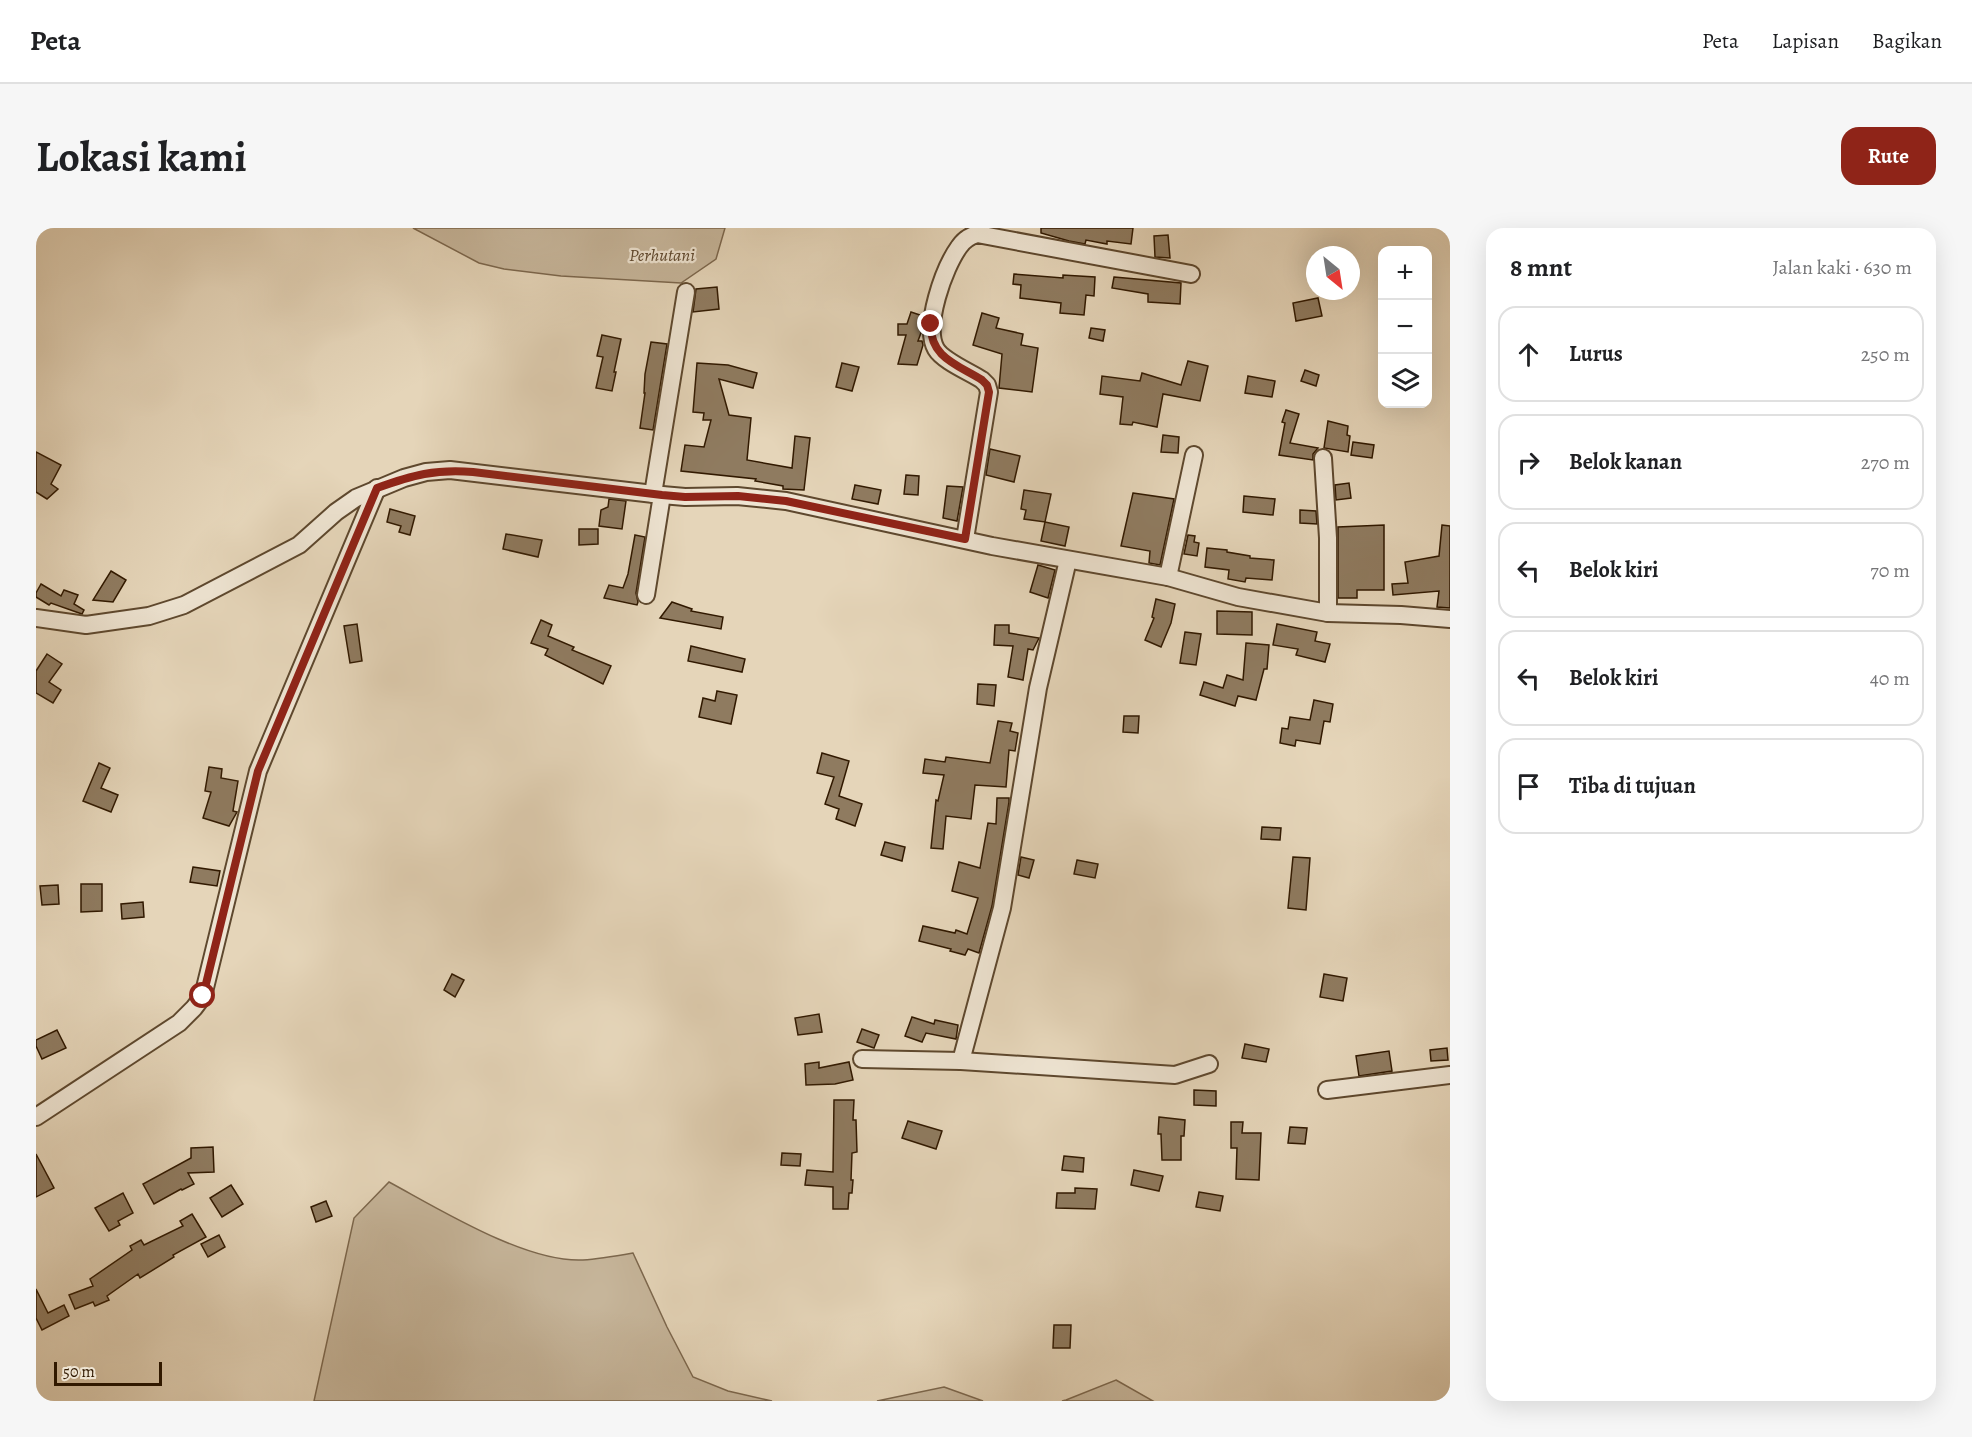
<!DOCTYPE html>
<html lang="id">
<head>
<meta charset="utf-8">
<style>
	body { margin:0; font-family:Alegreya,serif; background:#f6f6f6; color:#202124 }
	.controls { position:absolute; right:18px; top:18px; display:grid; overflow:hidden; border-radius:12px; box-shadow:0 6px 24px #0002 }
	.controls button { width:54px; height:54px; display:grid; place-items:center; padding:0; border:0; border-bottom:2px solid #e0e0e0; background:#fff; color:#202124; font:30px sans-serif }
	.compass { position:absolute; left:1270px; top:18px; width:54px; height:54px; border-radius:50%; background:#fff; box-shadow:0 6px 24px #0002; rotate:150deg }
	.scale { position:absolute; left:18px; bottom:15px; width:108px; box-sizing:border-box; padding-left:6px; border:3px solid #311900; border-top:0; font-size:16px; line-height:21px; white-space:nowrap; color:#311900; -webkit-text-stroke:4px #eee4d2; paint-order:stroke }
	.stop { position:absolute; width:18px; height:18px; margin:-14px; border:4px solid #8f2418; border-radius:50%; background:#fff }
	.stop.end { background:#8f2418; border-color:#fff; box-shadow:0 2px 6px #0008 }
	.list { margin:0; padding:0; list-style:none }
	h2 { display:flex; justify-content:space-between; align-items:center; height:78px; margin:0; padding:0 24px; font-size:26px }
	h2 small { font-size:20px; font-weight:400; color:#757577 }
	.list li { display:grid; grid-template-columns:39px 1fr auto; gap:18px; align-items:center; box-sizing:border-box; height:96px; margin:0 12px 12px; padding:0 12px; border:2px solid #e0e0e0; border-radius:18px }
	.list b { display:block; font-size:22px; white-space:nowrap }
	.list em { font-size:20px; font-style:normal; color:#757577 }
	.icon { flex:none; width:33px; height:33px; fill:none; stroke:currentColor; stroke-width:2; stroke-linecap:round; stroke-linejoin:round }
	.map { position:relative; flex:none; width:1414px; height:1173px; overflow:hidden; border-radius:18px }
	header { display:flex; align-items:center; gap:36px; box-sizing:border-box; height:84px; padding:0 30px; background:#fff; border-bottom:2px solid #e0e0e0 }
	header strong { font-size:28px }
	nav { display:flex; gap:33px; margin-inline-start:auto; font-size:21px }
	.intro { display:flex; align-items:center; justify-content:space-between; box-sizing:border-box; height:144px; padding:0 36px }
	h1 { margin:0; font-size:42px }
	.button { padding:15px 27px; border-radius:18px; background:#8f2418; color:#fff; font-size:21px; font-weight:700 }
	main { display:flex; gap:36px; padding:0 36px }
	aside { flex:1; background:#fff; border-radius:18px; box-shadow:0 6px 24px #0002 }
	.map>svg:first-child { display:block }
	.green { fill:#c6b59a; stroke:#7c674d; stroke-width:1.5 }
	.building { fill:#8f7b60; stroke:#311900; stroke-width:1.5 }
	.lines { fill:none; stroke-linecap:round; stroke-linejoin:round }
	.minor-casing { stroke:#5e482e; stroke-width:20 }
	.minor { stroke:#eee4d2; stroke-width:16 }
	.route { stroke:#8f2418; stroke-width:8 }
	.labels { text-anchor:middle; dominant-baseline:central; stroke-width:4.5; stroke-linejoin:round; paint-order:stroke }
	.park-label { font-size:18px; font-style:italic; fill:#5e482e; stroke:#eee4d2 }
</style>
</head>
<body>
<header>
<strong>Peta</strong>
<nav><a>Peta</a><a>Lapisan</a><a>Bagikan</a></nav>
</header>
<div class="intro"><h1>Lokasi kami</h1><a class="button">Rute</a></div>
<main>
<div class="map">
<svg width="1414" height="1173" viewBox="0 0 1414 1173">
	<rect width="100%" height="100%" fill="#e5d5b9"/>
	<filter id="stains"><feTurbulence type="fractalNoise" baseFrequency=".00333" numOctaves="4"/><feColorMatrix values="0 0 0 0 .2 0 0 0 0 .09 0 0 0 0 .02 0 0 0 .5 -.17"/></filter>
	<radialGradient id="worn" r=".72"><stop offset=".6" stop-color="#630" stop-opacity="0"/><stop offset="1" stop-color="#630" stop-opacity=".3"/></radialGradient>
	<g class="green">
		<path d="M377,0H689L680,31L645,55L525,48L468,41L443,35Z"/>
		<path d="M353,954C403,981 490,1035 547,1032C563,1031 580,1028 597,1025L631,1099L657,1149L692,1163L736,1173H278L318,990Z"/>
		<path d="M1080,1152L1117,1173H1026L1030,1172Z"/>
		<path d="M908,1159L947,1173H841Z"/>
	</g>
	<g class="building">
		<path d="M1005,0H1097L1095,16L1071,13V16L1050,12L1049,16L1033,13L1005,5Z"/>
		<path d="M1132,7L1134,30L1119,29L1118,8Z"/>
		<path d="M978,46L1027,50V47L1059,49L1058,68L1050,67L1048,87L1024,85L1025,75L984,70L985,57L977,56Z"/>
		<path d="M1078,49L1145,55L1144,76L1112,74V66L1076,60Z"/>
		<path d="M681,59L683,81L657,84L660,61Z"/>
		<path d="M1282,70L1286,88L1260,93L1257,75Z"/>
		<path d="M875,84L887,88L886,102L882,113H886L887,117L881,137L862,136L870,107H862V96H871Z"/>
		<path d="M946,85L963,90L960,100L987,106L985,117L1002,120L996,164L963,160L966,126L937,117Z"/>
		<path d="M1055,100L1069,102L1067,113L1053,110Z"/>
		<path d="M566,107L585,111L578,144H580L576,163L560,160L567,129L561,128Z"/>
		<path d="M615,114L631,116L617,202L604,200L609,165H608L609,146Z"/>
		<path d="M1152,133L1172,138L1164,173L1127,166L1121,199L1097,194L1096,197L1084,196L1087,169L1064,166L1066,148L1104,153L1106,145L1145,157Z"/>
		<path d="M661,135L692,137L721,145L717,160L683,151L693,187L715,190L711,232L756,240L759,208L774,210L768,262L747,261V258L719,253L720,251L645,243L649,217L668,219L675,192H667L668,185L657,184Z"/>
		<path d="M806,135L823,139L816,163L800,159Z"/>
		<path d="M1269,142L1283,147L1280,158L1265,153Z"/>
		<path d="M1212,148L1239,153L1236,169L1209,165Z"/>
		<path d="M1250,182L1263,186L1254,215L1282,220L1277,226V232L1243,227L1249,195L1246,194Z"/>
		<path d="M1292,193L1312,198L1311,207L1314,208L1312,224L1288,220Z"/>
		<path d="M1127,207L1143,209L1142,225L1125,224Z"/>
		<path d="M1317,214L1338,217L1336,230L1315,227Z"/>
		<path d="M954,221L984,228L978,254L950,247Z"/>
		<path d="M0,224L25,237L15,256L22,261L11,271L0,264Z"/>
		<path d="M870,247L883,248L882,267L868,266Z"/>
		<path d="M1313,255L1315,270L1300,272L1299,257Z"/>
		<path d="M819,257L845,262L842,276L816,271Z"/>
		<path d="M911,258L927,259L921,293L907,290Z"/>
		<path d="M988,262L1015,266L1009,294L988,291L990,282L985,281Z"/>
		<path d="M1097,265L1138,271L1124,337L1113,335L1114,323L1085,318Z"/>
		<path d="M1208,268L1239,271L1237,287L1207,284Z"/>
		<path d="M573,271L590,273L586,301L563,298L565,282L572,279Z"/>
		<path d="M354,281L379,288L374,307L363,304L365,298L351,294Z"/>
		<path d="M1264,282L1280,283L1281,296L1264,295Z"/>
		<path d="M1009,294L1033,299L1029,318L1005,313Z"/>
		<path d="M1348,297V362H1321V370H1302V299Z"/>
		<path d="M1406,297L1414,298V380L1401,379L1403,363L1357,367L1356,356L1372,355L1369,334L1403,328Z"/>
		<path d="M543,301H562V316L543,317Z"/>
		<path d="M470,306L506,312L502,329L467,321Z"/>
		<path d="M599,307L609,309L600,365L602,374L601,377L568,370L573,357L587,360L592,346Z"/>
		<path d="M1152,307L1159,308L1158,314L1163,315L1161,328L1148,326Z"/>
		<path d="M1171,320L1191,322V324L1214,328V330L1238,332L1236,352L1210,350L1209,354L1192,351L1193,342L1169,339Z"/>
		<path d="M1002,337L1019,342L1012,370L994,364Z"/>
		<path d="M75,343L90,352L77,374L57,372Z"/>
		<path d="M5,356L25,368L28,362L42,367L38,376L48,382L46,386L15,375L13,377L0,369V365Z"/>
		<path d="M1120,371L1139,376L1135,395L1125,419L1109,412L1118,390L1116,389Z"/>
		<path d="M636,374L656,381L655,383L687,389L685,401L624,390Z"/>
		<path d="M1181,383L1216,384V407L1181,406Z"/>
		<path d="M505,392L516,397L512,408L538,419L536,422L575,438L567,456L509,427L512,421L495,415Z"/>
		<path d="M321,396L326,433L314,435L308,398Z"/>
		<path d="M1241,396L1281,404L1279,413L1294,416L1289,434L1260,427L1262,421L1237,417Z"/>
		<path d="M959,397H973V405L1003,410L997,422L992,421L987,452L972,449L977,418L958,417Z"/>
		<path d="M1149,404L1165,406L1160,437L1144,435Z"/>
		<path d="M1210,415L1233,417L1231,441H1228L1220,472L1202,468L1199,478L1164,467L1168,454L1187,460L1191,447L1207,452Z"/>
		<path d="M655,418L709,431L706,444L652,433Z"/>
		<path d="M11,426L26,436L13,454L25,462L17,475L0,465V443Z"/>
		<path d="M942,456L960,457L958,478L941,476Z"/>
		<path d="M681,463L701,467L695,496L663,489L667,470L679,473Z"/>
		<path d="M1278,472L1297,476L1294,494L1288,493L1284,516L1260,512L1259,518L1244,515L1246,500L1252,501L1254,489L1274,492Z"/>
		<path d="M1088,488H1103L1102,505L1087,504Z"/>
		<path d="M962,493L976,495L974,503L982,505L979,523L973,522L970,559L939,557L935,591L910,588L907,621L895,620L900,572L902,573L908,547L887,545L889,531L909,534L910,529L954,535Z"/>
		<path d="M786,525L813,533L803,568L826,576L819,598L800,591L803,581L789,576L798,549L781,545Z"/>
		<path d="M63,535L74,540L65,560L82,567L75,584L47,573Z"/>
		<path d="M173,539L186,541L185,550L202,553L197,583L201,584L193,598L167,590L175,564L169,563Z"/>
		<path d="M961,570H973V574L956,678L943,725L932,721L929,727L914,723L915,721L883,713L887,698L919,705L920,702L931,706L942,670L916,663L923,634L944,640L952,595L960,596Z"/>
		<path d="M1226,599L1245,600L1244,612L1225,611Z"/>
		<path d="M849,614L869,619L866,633L845,627Z"/>
		<path d="M985,629L998,632L993,650L982,647Z"/>
		<path d="M1257,629L1274,630L1270,682L1252,680Z"/>
		<path d="M1041,632L1062,636L1059,650L1038,646Z"/>
		<path d="M157,639L184,643L181,658L154,654Z"/>
		<path d="M45,656H66V683L45,684Z"/>
		<path d="M22,657L23,676L6,677L4,658Z"/>
		<path d="M107,674L108,689L86,691L85,676Z"/>
		<path d="M416,746L428,752L419,769L408,762Z"/>
		<path d="M1288,746L1311,750L1307,773L1284,769Z"/>
		<path d="M783,786L786,804L762,807L759,790Z"/>
		<path d="M876,789L898,796L899,792L922,797L920,811L890,805L886,814L869,808Z"/>
		<path d="M826,801L843,807L838,820L821,814Z"/>
		<path d="M21,802L30,820L6,831L0,818V812Z"/>
		<path d="M1209,816L1233,821L1230,834L1206,830Z"/>
		<path d="M1411,820L1412,832L1395,833L1394,822Z"/>
		<path d="M1353,823L1356,843L1323,848L1320,828Z"/>
		<path d="M783,834V840L813,834L817,852L799,856L770,857L769,836Z"/>
		<path d="M1158,862L1180,863V878L1158,877Z"/>
		<path d="M798,872H818L817,892H820L821,924L816,925L815,952H817L816,965H813L812,981H797V959L769,957L771,942L797,944Z"/>
		<path d="M1123,889L1149,892L1148,908H1145V932H1126L1125,906H1122Z"/>
		<path d="M872,893L906,903L900,921L866,910Z"/>
		<path d="M1195,894H1207L1206,905H1225L1223,952L1200,951L1201,920H1195Z"/>
		<path d="M1254,899L1271,900L1269,916L1252,915Z"/>
		<path d="M177,919L178,944L152,945L158,956L146,962L145,961L118,976L107,956L155,930V920Z"/>
		<path d="M746,925L765,926L764,938L745,937Z"/>
		<path d="M0,926L18,960L0,969Z"/>
		<path d="M1028,928L1048,930L1047,944L1026,942Z"/>
		<path d="M1098,942L1127,948L1123,963L1095,957Z"/>
		<path d="M195,957L207,976L186,989L174,970Z"/>
		<path d="M1039,960L1061,961L1059,981L1020,980L1021,965H1039Z"/>
		<path d="M1163,964L1187,968L1184,983L1160,979Z"/>
		<path d="M87,965L97,985L82,993L84,997L73,1003L59,980Z"/>
		<path d="M290,973L296,988L280,994L275,979Z"/>
		<path d="M156,986L170,1009L137,1027L138,1029L104,1050L102,1046L71,1068L73,1072L59,1078L57,1074L39,1081L33,1067L57,1058L54,1051L96,1022L94,1018L105,1012L108,1017L147,998L144,993Z"/>
		<path d="M183,1007L189,1019L172,1029L165,1016Z"/>
		<path d="M0,1061L12,1085L28,1077L33,1088L6,1102L0,1090Z"/>
		<path d="M1018,1097H1035L1034,1120H1017Z"/>
	</g>
	<g class="lines">
		<defs>
			<g id="minor">
				<path d="M1287,230L1292,310V385"/>
				<path d="M617,266L650,64"/>
				<path d="M929,311L953,164L951,157L946,152C934,144 907,133 900,121C887,98 908,40 923,19C927,13 934,8 941,6L1155,46"/>
				<path d="M1132,349L1158,227"/>
				<path d="M610,367L626,267"/>
				<path d="M0,390L50,397L113,388L148,377L263,317L300,284L320,270L368,250L390,244L414,242L626,267L649,269L701,268L750,273L956,318L1132,349L1202,369L1292,385L1365,387L1414,391"/>
				<path d="M826,831L925,833L1139,847L1173,836"/>
				<path d="M925,833L966,680L1002,460L1032,332"/>
				<path d="M1291,862L1414,847"/>
				<path d="M0,889L143,795L158,780L167,768L222,543L341,260"/>
			</g>
		</defs>
		<use href="#minor" class="minor-casing"/>
		<use href="#minor" class="minor"/>
	</g>
	<g class="lines">
		<path class="route" d="M167,768L222,543L341,260C377,247 399,241 437,244L626,267L649,269L702,268L750,273L929,311L953,164L951,157L946,152C922,137 893,129 895,96"/>
	</g>
	<g class="labels">
		<g class="park-label">
			<text x="626" y="27">Perhutani</text>
		</g>
	</g>
	<rect width="100%" height="100%" filter="url(#stains)"/>
	<rect width="100%" height="100%" fill="url(#worn)"/>
</svg>
<div class="controls">
<button>+</button>
<button>−</button>
<button><svg class="icon" aria-label="layers" viewBox="0 0 24 24"><path d="M12 4l9 5-9 5-9-5zM3 14l9 5 9-5"/></svg></button>
</div>
<svg class="compass" viewBox="-18 -18 36 36"><path d="M0-13l5 13h-10z" fill="#e53935"/><path d="M0 13l5-13h-10z" fill="#757577"/></svg>
<div class="scale">50 m</div>
<div class="stop" style="left:167px;top:768px"></div>
<div class="stop end" style="left:895px;top:96px"></div>
</div>
<aside>
<h2>8 mnt<small>Jalan kaki · 630 m</small></h2>
<ul class="list">
<li><svg class="icon" aria-label="ahead" viewBox="0 0 24 24"><path d="M12 20V5M6 11l6-6 6 6"/></svg><div><b>Lurus</b></div><em>250 m</em></li>
<li><svg class="icon" aria-label="right" viewBox="0 0 24 24"><path d="M7 20v-9h11M14 6l5 5-5 5"/></svg><div><b>Belok kanan</b></div><em>270 m</em></li>
<li><svg class="icon" aria-label="left" viewBox="0 0 24 24"><path d="M17 20v-9H6M10 6l-5 5 5 5"/></svg><div><b>Belok kiri</b></div><em>70 m</em></li>
<li><svg class="icon" aria-label="left" viewBox="0 0 24 24"><path d="M17 20v-9H6M10 6l-5 5 5 5"/></svg><div><b>Belok kiri</b></div><em>40 m</em></li>
<li><svg class="icon" aria-label="arrive" viewBox="0 0 24 24"><path d="M6 21V4h12l-3 4 3 4H6"/></svg><div><b>Tiba di tujuan</b></div></li>
</ul>
</aside>
</main>
</body>
</html>
